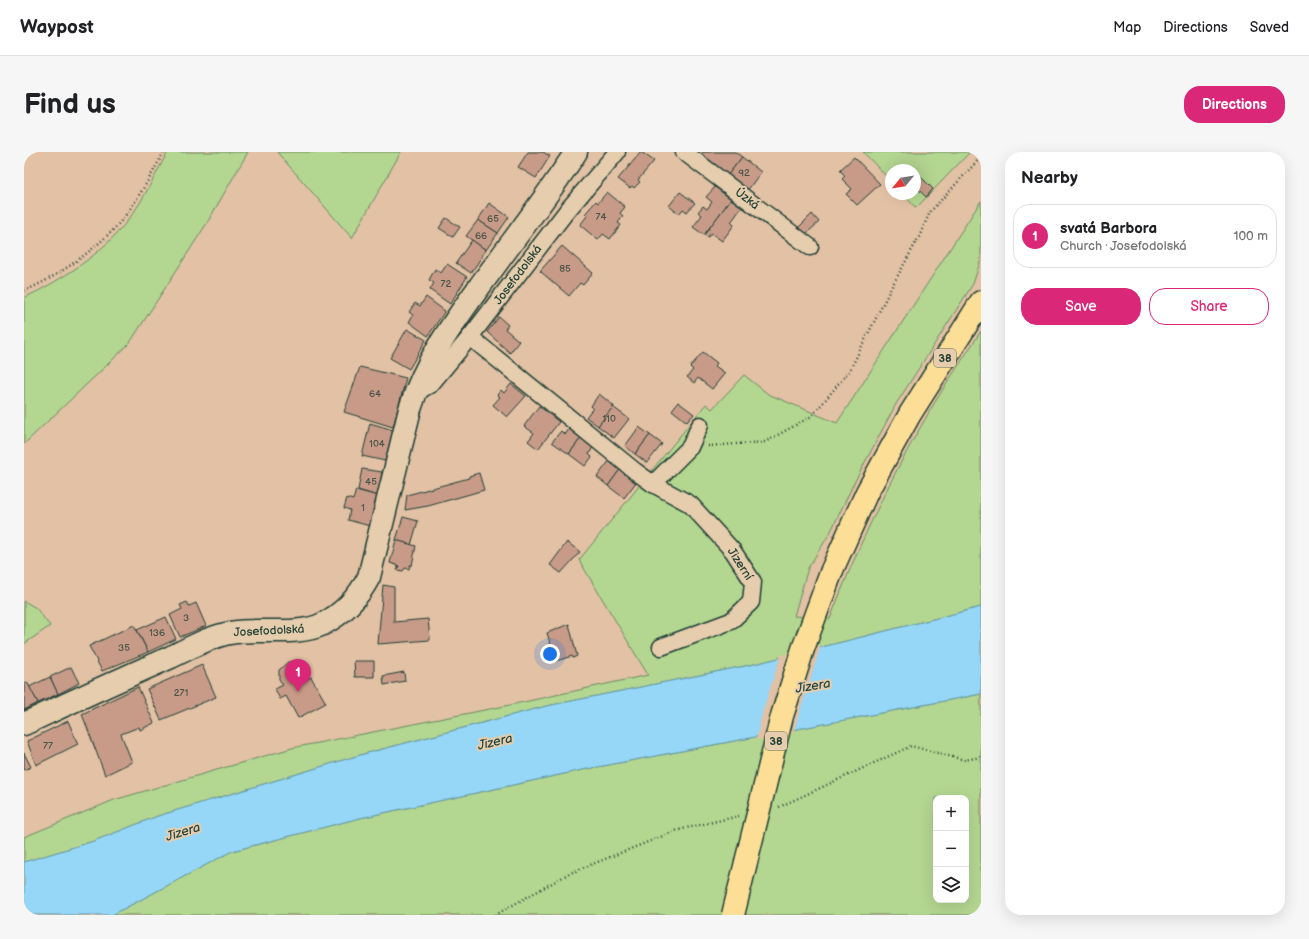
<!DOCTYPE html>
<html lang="en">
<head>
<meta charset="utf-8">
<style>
	body { margin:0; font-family:"Balsamiq Sans",sans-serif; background:#f6f6f6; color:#202124 }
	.controls { position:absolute; right:12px; bottom:12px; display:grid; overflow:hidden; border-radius:8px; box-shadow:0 4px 16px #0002 }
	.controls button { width:36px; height:36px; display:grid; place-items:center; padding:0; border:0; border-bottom:1px solid #e0e0e0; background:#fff; color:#202124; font:20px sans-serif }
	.compass { position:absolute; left:861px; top:12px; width:36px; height:36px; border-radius:50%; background:#fff; box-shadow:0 4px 16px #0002; rotate:240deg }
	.you { position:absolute; left:526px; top:502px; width:14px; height:14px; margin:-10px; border:3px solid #fff; border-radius:50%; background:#1a73e8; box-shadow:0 0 0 6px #1a73e833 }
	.badge { display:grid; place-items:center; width:26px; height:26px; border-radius:50%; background:#db2777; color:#fff; font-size:13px; font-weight:700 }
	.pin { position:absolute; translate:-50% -33px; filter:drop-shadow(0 1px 2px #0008) }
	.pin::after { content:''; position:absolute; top:21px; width:14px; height:12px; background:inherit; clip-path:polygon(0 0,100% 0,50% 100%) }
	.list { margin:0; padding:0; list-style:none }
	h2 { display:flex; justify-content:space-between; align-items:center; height:52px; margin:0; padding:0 16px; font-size:17px }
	h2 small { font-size:13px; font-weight:400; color:#757577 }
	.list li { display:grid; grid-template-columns:26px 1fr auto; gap:12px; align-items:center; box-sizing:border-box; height:64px; margin:0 8px 8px; padding:0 8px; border:1px solid #e0e0e0; border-radius:16px }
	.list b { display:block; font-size:15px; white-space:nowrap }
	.list p { margin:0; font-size:13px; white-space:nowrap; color:#757577 }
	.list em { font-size:13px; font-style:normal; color:#757577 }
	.actions { display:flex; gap:8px; padding:12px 16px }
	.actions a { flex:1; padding:9px 0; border:1px solid #db2777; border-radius:16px; text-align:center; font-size:14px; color:#db2777 }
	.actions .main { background:#db2777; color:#fff }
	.icon { flex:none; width:22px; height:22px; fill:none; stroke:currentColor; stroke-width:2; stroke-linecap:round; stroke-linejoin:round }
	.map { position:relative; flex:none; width:957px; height:763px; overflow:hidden; border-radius:16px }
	header { display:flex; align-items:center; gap:24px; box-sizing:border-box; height:56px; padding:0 20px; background:#fff; border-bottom:1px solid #e0e0e0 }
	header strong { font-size:19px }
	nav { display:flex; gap:22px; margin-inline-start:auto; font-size:14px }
	.intro { display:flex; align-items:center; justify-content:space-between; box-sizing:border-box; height:96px; padding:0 24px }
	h1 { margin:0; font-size:28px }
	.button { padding:10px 18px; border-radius:16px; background:#db2777; color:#fff; font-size:14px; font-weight:700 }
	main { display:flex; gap:24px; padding:0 24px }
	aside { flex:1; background:#fff; border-radius:16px; box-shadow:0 4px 16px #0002 }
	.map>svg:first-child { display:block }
	.green { fill:#b3d690; stroke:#698a62; fill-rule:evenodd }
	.water { fill:#96d7f8; stroke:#69a }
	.pier { fill:#e2c1a5 }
	.building { fill:#c89b89; stroke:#1f3d34 }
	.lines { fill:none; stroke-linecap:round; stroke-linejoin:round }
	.street-casing { stroke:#1f3d34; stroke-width:19 }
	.secondary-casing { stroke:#1f3d34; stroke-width:25 }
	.primary-casing { stroke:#1f3d34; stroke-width:25 }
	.path { stroke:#1f3d34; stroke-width:2.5; stroke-dasharray:1 3; stroke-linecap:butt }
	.street { stroke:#e5cdad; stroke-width:16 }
	.secondary { stroke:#e5cdad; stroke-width:22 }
	.primary { stroke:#fcde96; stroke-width:22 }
	.primary-bridge-casing { stroke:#1f3d34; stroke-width:25; stroke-linecap:butt }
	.primary-bridge { stroke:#fcde96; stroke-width:22 }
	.labels { text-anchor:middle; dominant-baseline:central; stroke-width:4; stroke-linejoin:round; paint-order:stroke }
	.number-label { font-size:10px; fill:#495449 }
	.shield { fill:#e5cdad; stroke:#5a6858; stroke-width:1 }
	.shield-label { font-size:11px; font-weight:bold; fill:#1f3d34 }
	.street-label { font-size:12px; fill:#1f3d34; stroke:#e5cdad }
	.water-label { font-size:13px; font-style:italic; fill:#25453e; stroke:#e5cdad }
</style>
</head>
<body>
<header>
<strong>Waypost</strong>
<nav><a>Map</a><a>Directions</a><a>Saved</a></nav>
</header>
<div class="intro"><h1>Find us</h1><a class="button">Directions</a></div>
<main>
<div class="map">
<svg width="957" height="763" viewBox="0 0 957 763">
	<rect width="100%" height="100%" fill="#e2c1a5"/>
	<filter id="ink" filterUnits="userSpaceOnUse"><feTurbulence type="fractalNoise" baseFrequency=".025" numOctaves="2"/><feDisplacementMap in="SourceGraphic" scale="8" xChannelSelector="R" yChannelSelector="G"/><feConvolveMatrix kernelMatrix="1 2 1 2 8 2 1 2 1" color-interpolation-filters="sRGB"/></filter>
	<g filter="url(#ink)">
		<g class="green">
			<path d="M144,0H224L183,71L105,192L0,292V146C39,127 77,103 104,68C120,48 131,22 144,0Z"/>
			<path d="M253,0H377L328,86Z"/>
			<path d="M839,0H946L892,56L879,42H891V18H867V29Z"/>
			<path d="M957,49V107L949,132L872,252L829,333L806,381L784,416L770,464L806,467C832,399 863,332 900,269C917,238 938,209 957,179V455L731,512L523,554L336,603L134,664L70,689L0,710V685L90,648L268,596L486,553L624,523L555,408L682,252L688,257L720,223L744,242L813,271Z"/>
			<path d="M0,449L12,456L26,474L0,492Z"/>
			<path d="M957,542V763H88L208,699L336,666L563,617ZM912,646H942V748H912Z"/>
		</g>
		<path class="water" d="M957,455V542L563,617L336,666L208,699L88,763H0V710L70,689L134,664L336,603L523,554L731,512Z"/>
		<path class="pier" d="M797,493L769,581L732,588L739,558L757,503Z"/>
		<g class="building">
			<path d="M504,0H519L526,4L512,26L494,15Z"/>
			<path d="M617,0L630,9L614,28L616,30L610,36L608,34L606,36L594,27Z"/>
			<path d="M679,0H711L718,5L703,24L676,4Z"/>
			<path d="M718,5L737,20L723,39L703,24Z"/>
			<path d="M830,5L856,32L833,53L822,42L828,37L818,27L821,24L816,18Z"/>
			<path d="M895,23L909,37L902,45L891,34V27Z"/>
			<path d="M691,35L707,47L680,83L669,75L678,63L674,60L679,54L683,57L688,50L682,45Z"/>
			<path d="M583,40L601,55L596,61L599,64L594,71L597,73L586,87L579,82L574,88L556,73L563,64L561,62L572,49L574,51Z"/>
			<path d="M656,40L671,51L663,60L659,57L655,62L645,54Z"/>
			<path d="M707,47L718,55L707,70L710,73L698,89L687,81L684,85L680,83Z"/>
			<path d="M465,51L485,65L474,81L454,68Z"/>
			<path d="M788,62L795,70L782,82L775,75Z"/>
			<path d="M422,66L436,75L429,85L415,76Z"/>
			<path d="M454,68L474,81L462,98L442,84Z"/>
			<path d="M448,88L462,98L447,121L432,111Z"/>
			<path d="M538,94L569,121L559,133L556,131L545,144L516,119Z"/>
			<path d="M423,112L443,125L426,152L406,138L410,131L405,128L411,117L417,121Z"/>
			<path d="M402,145L421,159L404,184L385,170L389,163L385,160L391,151L396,154Z"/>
			<path d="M475,165L484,173L481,177L495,189L486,201L463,180Z"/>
			<path d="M383,177L402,188L385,217L366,206Z"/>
			<path d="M679,200L693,211L691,214L701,221L688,237L674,226L670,231L663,225L669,218L666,215Z"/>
			<path d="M336,215L382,226L369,275L320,260Z"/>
			<path d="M487,232L502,244L483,265L469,253L476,245L473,243L477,238L480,241Z"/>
			<path d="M575,242L590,254L574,274L562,265L569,256L567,254Z"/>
			<path d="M654,250L670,262L663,270L648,258Z"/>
			<path d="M515,254L535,270L514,297L504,289L510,281L500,274Z"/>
			<path d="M589,255L605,267L590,286L574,274Z"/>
			<path d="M346,271L369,278L361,309L338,304Z"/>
			<path d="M615,275L626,283L611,302L601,294Z"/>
			<path d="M545,277L557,286L545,302L528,290L537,279L541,283Z"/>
			<path d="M626,283L638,292L623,311L611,302Z"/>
			<path d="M557,286L569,295L565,302L568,305L561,314L545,302Z"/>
			<path d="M586,308L597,316L584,334L573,325Z"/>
			<path d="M597,316L613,329L600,346L584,334Z"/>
			<path d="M338,317L358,320L354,344L334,338Z"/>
			<path d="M455,321L460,338L404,354L381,358L383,343L445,326V324Z"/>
			<path d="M332,338L354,344L346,374L324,368L326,358L320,356L323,346L329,348Z"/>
			<path d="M379,365L394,369L387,393L372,388Z"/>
			<path d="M372,388L392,394L388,413H386L385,417L381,416L379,419L373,418L375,414L366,411Z"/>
			<path d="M543,390L556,400L537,421L526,413Z"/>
			<path d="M359,433L370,435V470L404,467L406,488L354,492Z"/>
			<path d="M163,450L165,454L172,451L182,474L156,485L146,463L158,457L156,453Z"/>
			<path d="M142,465L152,487L124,500L113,478Z"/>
			<path d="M545,472L553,504L549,506L548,504L532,509L523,481Z"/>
			<path d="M110,473L124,500L78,519L65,494Z"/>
			<path d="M330,509H350V525H331Z"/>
			<path d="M264,510H271L275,513L282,528L287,525L302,551L274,566L262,544L256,547L251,537L259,533L255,527V518Z"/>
			<path d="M178,513L192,545L137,568L123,537Z"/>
			<path d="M47,515L55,531L34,542L26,525Z"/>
			<path d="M380,520L381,529L360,533L359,524Z"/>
			<path d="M26,525L34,542L14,551L5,535Z"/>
			<path d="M3,530L14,551L0,558V531Z"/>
			<path d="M114,535L130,571L116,578L115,575L97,582L108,610L81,623L58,562Z"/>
			<path d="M44,569L54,592L12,613L3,589Z"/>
			<path d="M0,601L7,615L0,618Z"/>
		</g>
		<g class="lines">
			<defs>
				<g id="street">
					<path d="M660,0L786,95"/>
					<path d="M446,185L611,319L629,332L666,352L709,399L729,430L727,450L707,469L637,495"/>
					<path d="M391,241L407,232L446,185L542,60L593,0"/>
					<path d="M629,332L666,295L676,273"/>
				</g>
				<path id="secondary" d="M0,572C49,549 97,527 147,505C164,497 187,484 206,481C235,475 272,485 299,472C320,461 334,446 345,425L386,257C401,209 429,171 458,131C489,88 523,45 552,0"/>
				<path id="primary" d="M808,418L843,340L886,262L957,150"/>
			</defs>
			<use href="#street" class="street-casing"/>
			<use href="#secondary" class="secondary-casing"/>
			<use href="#primary" class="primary-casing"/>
			<g class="path">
				<path d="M0,139C31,126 64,103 88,79C108,59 126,25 140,0"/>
				<path d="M684,294L741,290L788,264L826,218L868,134L895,85L906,60L957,5"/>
				<path d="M755,655L887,594L941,608L957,605"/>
				<path d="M471,763L546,721L654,678L715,664"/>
			</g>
			<use href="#street" class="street"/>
			<use href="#secondary" class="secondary"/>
			<use href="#primary" class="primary"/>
			<defs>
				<path id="primary-bridge" d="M709,763L758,564L779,497L808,418"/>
			</defs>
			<use href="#primary-bridge" class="primary-bridge-casing"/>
			<use href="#primary-bridge" class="primary-bridge"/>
		</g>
	</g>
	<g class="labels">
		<g class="number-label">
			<text x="720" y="21">92</text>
			<text x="577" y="65">74</text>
			<text x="469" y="67">65</text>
			<text x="457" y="84">66</text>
			<text x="541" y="117">85</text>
			<text x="422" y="132">72</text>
			<text x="351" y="242">64</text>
			<text x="585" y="267">110</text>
			<text x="353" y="292">104</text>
			<text x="347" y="330">45</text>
			<text x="339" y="356">1</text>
			<text x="162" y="466">3</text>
			<text x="133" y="481">136</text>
			<text x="100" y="496">35</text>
			<text x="157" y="541">271</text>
			<text x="24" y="594">77</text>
		</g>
		<g class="shield">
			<rect x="910" y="197" width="22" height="18" rx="3"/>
			<rect x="741" y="580" width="22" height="18" rx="3"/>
		</g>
		<g class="shield-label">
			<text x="921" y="206">38</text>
			<text x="752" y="589">38</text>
		</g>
		<g class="street-label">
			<text transform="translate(723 47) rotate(37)">Úzká</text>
			<text transform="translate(494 123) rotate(-53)">Josefodolská</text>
			<text transform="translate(716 412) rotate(57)">Jizerní</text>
			<text transform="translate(245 479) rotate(-3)">Josefodolská</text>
		</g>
		<g class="water-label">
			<text transform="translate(789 534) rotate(-9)">Jizera</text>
			<text transform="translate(471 590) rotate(-13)">Jizera</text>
			<text transform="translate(159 680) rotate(-17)">Jizera</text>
		</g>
	</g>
</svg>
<div class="controls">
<button>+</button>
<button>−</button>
<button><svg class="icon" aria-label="layers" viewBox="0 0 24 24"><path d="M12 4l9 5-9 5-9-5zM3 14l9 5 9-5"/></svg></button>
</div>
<svg class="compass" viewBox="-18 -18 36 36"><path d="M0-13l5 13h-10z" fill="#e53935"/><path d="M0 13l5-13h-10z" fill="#757577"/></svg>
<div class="you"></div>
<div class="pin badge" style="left:274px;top:540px">1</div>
</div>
<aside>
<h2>Nearby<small></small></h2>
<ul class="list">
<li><span class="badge">1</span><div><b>svatá Barbora</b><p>Church · Josefodolská</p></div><em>100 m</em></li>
</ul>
<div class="actions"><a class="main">Save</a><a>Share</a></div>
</aside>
</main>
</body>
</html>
